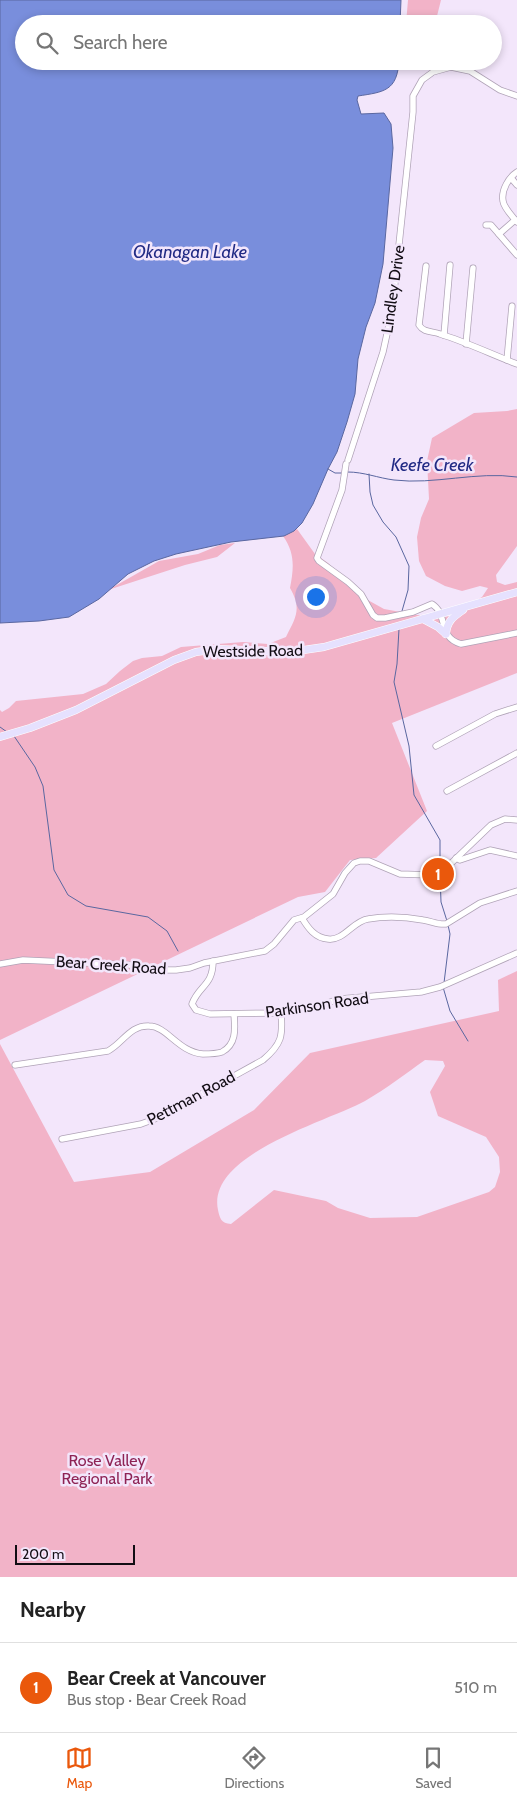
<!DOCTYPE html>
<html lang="en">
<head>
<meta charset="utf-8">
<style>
	body { margin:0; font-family:Cabin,sans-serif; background:#f2f2f2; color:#222 }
	.scale { position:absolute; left:15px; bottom:12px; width:120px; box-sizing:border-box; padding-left:5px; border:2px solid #120d14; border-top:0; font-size:14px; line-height:18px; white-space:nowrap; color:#120d14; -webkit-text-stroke:4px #f3e6fb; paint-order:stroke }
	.you { position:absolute; left:315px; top:596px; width:18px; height:18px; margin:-12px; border:4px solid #fff; border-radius:50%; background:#1a73e8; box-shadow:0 0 0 8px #1a73e833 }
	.badge { display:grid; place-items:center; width:32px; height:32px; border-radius:50%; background:#ea580c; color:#fff; font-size:16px; font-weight:700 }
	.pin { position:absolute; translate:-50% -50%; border:2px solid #fff; box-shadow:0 1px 5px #0006 }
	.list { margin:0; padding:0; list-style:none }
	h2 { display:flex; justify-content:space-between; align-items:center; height:65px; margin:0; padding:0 20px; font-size:21px }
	h2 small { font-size:16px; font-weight:400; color:#767676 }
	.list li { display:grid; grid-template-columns:32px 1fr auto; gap:15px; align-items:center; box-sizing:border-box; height:90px; padding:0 20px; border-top:1px solid #e0e0e0 }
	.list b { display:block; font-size:19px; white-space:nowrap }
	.list p { margin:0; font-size:16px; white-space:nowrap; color:#767676 }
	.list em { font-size:16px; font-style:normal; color:#767676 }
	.icon { flex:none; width:28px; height:28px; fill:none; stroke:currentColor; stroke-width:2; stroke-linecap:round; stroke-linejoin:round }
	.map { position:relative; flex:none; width:517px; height:1577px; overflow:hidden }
	.search { position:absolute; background:#fff; box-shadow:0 2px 8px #0003; left:15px; right:15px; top:15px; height:55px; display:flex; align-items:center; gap:12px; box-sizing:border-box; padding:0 18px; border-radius:28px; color:#767676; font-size:19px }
	.sheet { height:155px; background:#fff }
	nav { display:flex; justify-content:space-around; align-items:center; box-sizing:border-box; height:70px; border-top:1px solid #e0e0e0; background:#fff; font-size:14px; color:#767676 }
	nav a { display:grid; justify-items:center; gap:2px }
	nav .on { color:#ea580c }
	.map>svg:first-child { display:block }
	.green { fill:#f2b3c8; fill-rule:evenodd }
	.water { fill:#798edc; stroke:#5a67a0 }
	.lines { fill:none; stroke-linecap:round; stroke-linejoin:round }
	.stream { stroke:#5a67a0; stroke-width:1 }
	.minor-casing { stroke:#b0a3b7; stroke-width:7 }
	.major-casing { stroke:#fff; stroke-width:8 }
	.minor { stroke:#fff; stroke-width:5.5 }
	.major { stroke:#e6e1fe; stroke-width:7 }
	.labels { text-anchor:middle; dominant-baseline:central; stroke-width:5; stroke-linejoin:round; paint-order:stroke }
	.street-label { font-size:16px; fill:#120d14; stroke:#f3e6fb }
	.park-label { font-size:16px; fill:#8e2355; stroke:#f3e6fb }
	.water-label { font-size:18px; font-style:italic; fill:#222b85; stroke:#f3e6fb }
</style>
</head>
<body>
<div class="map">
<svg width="517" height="1577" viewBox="0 0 517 1577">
	<rect width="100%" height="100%" fill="#f3e6fb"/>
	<g class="green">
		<path d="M408,0H441L435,24H406Z"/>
		<path d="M517,409V546L496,575L497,582L505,585L517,582V673L392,723L427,811L376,858L350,860L325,892L298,897L0,1040V710L2,712L9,708L16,701L83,694L106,684L120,671L133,661L142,658L162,656L181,647L243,642L268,644L286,637C296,617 302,609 290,588C294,567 295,553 283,536L297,529L315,554L328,563L366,599L384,609L434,618L451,616L482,597L488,588L480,586L462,591L445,586L426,576L419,561L417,537L421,518L429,499L427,461L432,438L474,413L507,411Z"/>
		<path d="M235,543L217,557L185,565L108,590L159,561L198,554L220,545Z"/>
		<path d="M517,971V1577H0V1044L74,1182L150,1172L254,1110L310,1053L499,1011L498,980ZM425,1060L443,1061L445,1066L430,1092L438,1116L486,1137L499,1157L500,1172L495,1187L489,1192L417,1217L370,1218L338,1208L326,1201L274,1190L231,1224C221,1223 220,1219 218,1210C206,1154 329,1121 365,1101C386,1089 405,1074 425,1060Z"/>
	</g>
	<path class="water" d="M0,0H401L400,24H24V61H399C397,91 384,92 358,96L357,100L361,114L384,113L391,124L393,148L383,264L375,303L366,327L358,359L355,394L347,422L337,452L328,469L313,504L302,523L294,531L284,536L231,542L176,554L154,561L128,574L99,599L69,617L39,621L0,623Z"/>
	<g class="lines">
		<g class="stream">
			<path d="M328,469L335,473H341"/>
			<path d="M348,472C364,472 378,478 394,480C434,485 477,471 517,477"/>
			<path d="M369,474L370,492L373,505L383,522L396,537L409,566L408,590L402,611"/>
			<path d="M399,629L397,664L394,682L409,746L414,795L440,840V870"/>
			<path d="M0,727L7,732"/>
			<path d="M14,736L35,767L43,786L54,870L68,895L86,906L148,917L167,931L178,951"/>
			<path d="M440,874L441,902L447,921"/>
			<path d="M444,983L450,934L448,925"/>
			<path d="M443,987L450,1011L468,1041"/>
		</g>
		<defs>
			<g id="minor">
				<path d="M517,172C509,177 501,190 503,201C504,208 512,216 517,222"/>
				<path d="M511,178L517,185"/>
				<path d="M486,225H491L517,255"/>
				<path d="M499,234L515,220"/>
				<path d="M426,266L419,325C424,333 432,331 440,334C466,342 491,354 517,364"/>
				<path d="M444,335L450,265"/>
				<path d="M466,344L473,268"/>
				<path d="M507,360L512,306"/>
				<path d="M348,460L383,352L392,311L413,112V96L422,80L433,72L451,67L470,71L500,90L517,96"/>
				<path d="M346,464L342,490L317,558L319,561L348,582L361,594L373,615L377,618H385L413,612L432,604C449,615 437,637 461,644L517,633"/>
				<path d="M436,746L495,714L517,707"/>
				<path d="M447,791L517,753"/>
				<path d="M456,858L460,860L490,850L517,856"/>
				<path d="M302,918C308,928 315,938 328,939C344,941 353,921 368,919C386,916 406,917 423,920C431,921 438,925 446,924L480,903L517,891"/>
				<path d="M213,961C213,986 199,985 192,1004L196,1010L210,1014L276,1013L313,1008L339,999L421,992L440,987L517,953"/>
				<path d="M0,964L23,960L130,965L158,970H176L190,968L204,963L265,951L274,944L294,920L304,917L333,894L345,873L354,863L360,861H369L400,874L430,875L443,871L491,825L505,819L517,820"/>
				<path d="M15,1065L108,1051C123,1043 130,1025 149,1026C167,1026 178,1052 203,1054C209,1054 216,1054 222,1052C237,1044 235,1028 234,1014"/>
				<path d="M62,1139L141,1124L160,1117L263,1060C282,1044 283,1036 281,1012"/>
			</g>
			<g id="major">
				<path d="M423,619L438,627L446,634"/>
				<path d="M446,634C447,621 453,617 463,610"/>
				<path d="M0,737L30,728L76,710L174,660L196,652L218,649L290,652L324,647L517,592"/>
			</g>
		</defs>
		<use href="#minor" class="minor-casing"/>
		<use href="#major" class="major-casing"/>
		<use href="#minor" class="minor"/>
		<use href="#major" class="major"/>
	</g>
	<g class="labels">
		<g class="street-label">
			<text transform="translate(393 289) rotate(-82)">Lindley Drive</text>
			<text transform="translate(253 651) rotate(-1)">Westside Road</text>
			<text transform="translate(111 965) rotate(4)">Bear Creek Road</text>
			<text transform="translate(317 1005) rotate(-8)">Parkinson Road</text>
			<text transform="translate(191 1098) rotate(-28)">Pettman Road</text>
		</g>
		<g class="park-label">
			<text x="107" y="1460">Rose Valley<tspan x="107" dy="18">Regional Park</tspan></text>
		</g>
		<g class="water-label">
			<text x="190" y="252">Okanagan Lake</text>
			<text x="432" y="465">Keefe Creek</text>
		</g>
	</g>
</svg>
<div class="scale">200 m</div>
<div class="you"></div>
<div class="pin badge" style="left:438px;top:874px">1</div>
<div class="search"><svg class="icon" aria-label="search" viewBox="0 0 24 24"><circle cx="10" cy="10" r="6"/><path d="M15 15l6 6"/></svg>Search here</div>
</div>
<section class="sheet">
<h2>Nearby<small></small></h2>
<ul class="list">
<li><span class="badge">1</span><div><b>Bear Creek at Vancouver</b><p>Bus stop · Bear Creek Road</p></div><em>510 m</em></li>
</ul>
</section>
<nav>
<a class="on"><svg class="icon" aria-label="map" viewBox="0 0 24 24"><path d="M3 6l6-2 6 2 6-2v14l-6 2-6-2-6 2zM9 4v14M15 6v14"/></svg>Map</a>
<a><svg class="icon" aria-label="directions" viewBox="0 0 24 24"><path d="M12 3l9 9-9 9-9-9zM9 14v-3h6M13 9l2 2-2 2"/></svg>Directions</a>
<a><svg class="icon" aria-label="saved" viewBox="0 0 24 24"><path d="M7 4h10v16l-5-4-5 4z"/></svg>Saved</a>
</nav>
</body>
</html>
